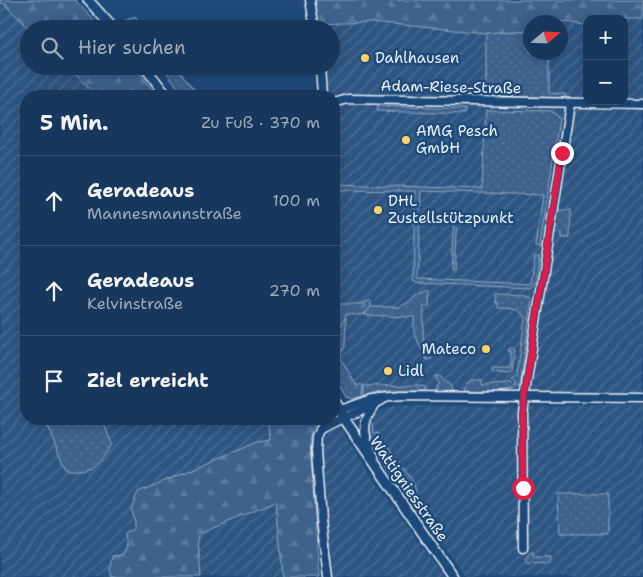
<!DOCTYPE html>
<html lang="de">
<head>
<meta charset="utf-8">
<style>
	body { margin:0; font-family:"Shantell Sans",sans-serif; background:#203f62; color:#f1f3f6 }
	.controls { position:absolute; right:15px; top:15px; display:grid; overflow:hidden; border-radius:10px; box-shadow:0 2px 12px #0003 }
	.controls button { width:45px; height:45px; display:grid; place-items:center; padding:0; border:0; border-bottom:1px solid #365272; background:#17385c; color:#f1f3f6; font:25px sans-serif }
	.compass { position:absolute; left:523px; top:15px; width:45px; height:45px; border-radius:50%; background:#17385c; box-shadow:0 2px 12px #0003; rotate:71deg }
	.stop { position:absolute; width:15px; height:15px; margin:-11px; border:4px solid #e11d48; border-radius:50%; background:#fff }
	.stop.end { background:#e11d48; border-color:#fff; box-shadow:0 1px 5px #0008 }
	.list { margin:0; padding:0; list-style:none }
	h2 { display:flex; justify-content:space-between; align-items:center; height:65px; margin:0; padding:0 20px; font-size:21px }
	h2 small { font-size:16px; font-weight:400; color:#9eacbb }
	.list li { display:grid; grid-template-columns:32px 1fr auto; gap:15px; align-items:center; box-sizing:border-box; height:90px; padding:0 20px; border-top:1px solid #365272 }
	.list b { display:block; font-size:19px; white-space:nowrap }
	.list p { margin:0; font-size:16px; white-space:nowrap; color:#9eacbb }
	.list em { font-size:16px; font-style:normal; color:#9eacbb }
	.icon { flex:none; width:28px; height:28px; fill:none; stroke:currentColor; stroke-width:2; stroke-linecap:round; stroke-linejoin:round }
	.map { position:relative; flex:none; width:643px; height:577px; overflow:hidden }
	.search { position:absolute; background:#17385c; box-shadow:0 2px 12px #0003; left:20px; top:20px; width:320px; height:55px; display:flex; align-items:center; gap:12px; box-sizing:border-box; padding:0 18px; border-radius:28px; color:#9eacbb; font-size:19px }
	.panel { position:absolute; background:#17385c; box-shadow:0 2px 12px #0003; left:20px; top:90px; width:320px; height:335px; border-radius:20px }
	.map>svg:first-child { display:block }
	.industrial { fill:url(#industrial-furrows) }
	.grass { fill:url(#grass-dots); stroke:#92aac2 }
	.forest { fill:url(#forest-firs); stroke:#92aac2 }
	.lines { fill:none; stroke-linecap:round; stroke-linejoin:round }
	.minor-casing { stroke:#e8f1f8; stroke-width:11 }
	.major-casing { stroke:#e8f1f8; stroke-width:12 }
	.minor { stroke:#1f4a7a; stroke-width:8 }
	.major { stroke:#1f4a7a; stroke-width:9 }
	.route { stroke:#e11d48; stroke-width:6 }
	.poi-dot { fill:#ffd166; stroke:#1f4a7a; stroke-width:2 }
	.labels { text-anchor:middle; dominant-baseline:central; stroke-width:5; stroke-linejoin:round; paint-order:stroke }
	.poi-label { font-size:15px; fill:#e8f1f8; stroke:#1f4a7a; text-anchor:start }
	.street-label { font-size:15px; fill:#e8f1f8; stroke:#1f4a7a }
</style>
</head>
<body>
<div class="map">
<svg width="643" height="577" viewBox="0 0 643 577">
	<defs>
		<pattern id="industrial-furrows" width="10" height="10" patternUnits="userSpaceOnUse" patternTransform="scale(1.25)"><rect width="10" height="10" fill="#2e5683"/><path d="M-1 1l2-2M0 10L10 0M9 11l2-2" fill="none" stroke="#4c6f95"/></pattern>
		<pattern id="grass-dots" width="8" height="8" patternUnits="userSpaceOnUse" patternTransform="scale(1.25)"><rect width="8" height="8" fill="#3c628c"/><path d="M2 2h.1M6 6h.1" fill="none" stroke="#58799d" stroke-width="1.8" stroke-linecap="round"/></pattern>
		<pattern id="forest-firs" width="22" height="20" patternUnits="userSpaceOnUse" patternTransform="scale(1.25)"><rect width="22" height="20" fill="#3c628c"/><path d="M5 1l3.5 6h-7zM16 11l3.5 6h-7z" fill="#58799d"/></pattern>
	</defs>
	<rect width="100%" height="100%" fill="#1f4a7a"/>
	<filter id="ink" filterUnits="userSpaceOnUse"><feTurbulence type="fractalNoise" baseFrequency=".02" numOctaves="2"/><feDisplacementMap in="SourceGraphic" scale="10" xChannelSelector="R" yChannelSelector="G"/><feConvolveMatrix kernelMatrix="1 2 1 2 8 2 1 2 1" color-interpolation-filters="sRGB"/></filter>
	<g filter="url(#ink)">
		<g class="industrial">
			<path d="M0,0L52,29H29V66H93L121,96H26V419H268L272,440L283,577H0Z"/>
			<path d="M643,19V392L388,391L352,399L346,397L334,369V96H324L323,66H331V29H318V24L371,22L486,33V96L545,53L560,52V22H549L551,20L584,25L587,20V101H624V20Z"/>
			<path d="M643,405V577H466L421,514L369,428L370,422L377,412L394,406Z"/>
			<path d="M338,428L342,431L368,471L444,577H332L321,455L323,441L327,434L332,430Z"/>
		</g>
		<g class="grass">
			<path d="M135,17L145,29H131L124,21Z"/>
			<path d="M530,30V52L548,53L549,55V93L565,94L566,99H544V97L486,96V33Z"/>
			<path d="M162,66H176L199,96H184Z"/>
			<path d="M378,106L465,109V114L377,111Z"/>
			<path d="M486,110L550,111L555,114L559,119L540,246L536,245L543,195L421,191L417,279L530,284L534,255H539L535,284L530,288L417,283L413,281L415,191L334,190V184L482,189Z"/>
			<path d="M558,210H571L570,238H562V234L554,233Z"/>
			<path d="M454,216H457L454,270H451Z"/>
			<path d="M427,291H430L429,306H424L423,348L427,349L432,359L427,360L414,333V317L364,315L371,307H398L408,303L417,295Z"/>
			<path d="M495,294L525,295V297H530L532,300L520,386C510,395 478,391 464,391L466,384L472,380H482V385L509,384L510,382L515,387L517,384L512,380L517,376L525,319C520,307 510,309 498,308V303L495,302Z"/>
			<path d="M346,318L345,346L340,357L356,385H363L362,396L352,399L346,397L334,376V330L337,329Z"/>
			<path d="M510,348H513L515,351L512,372L509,374L493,372L492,368H511V351H508Z"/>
			<path d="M435,376H440L443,380L451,386L452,391L436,392V386L439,384Z"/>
			<path d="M418,385L425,387V391H388L364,396V386Z"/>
			<path d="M44,419H102L112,444C97,467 93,471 66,470Z"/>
			<path d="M371,423L373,424L374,433H378L412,480L416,490L414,497L422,512L429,513V515L421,514L414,509L396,479L370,440L368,425Z"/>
			<path d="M558,494H608V534H560Z"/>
			<path d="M531,552H533L534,557H551L550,564L526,563V557Z"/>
		</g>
		<g class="forest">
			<path d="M0,0H75L102,29H30L3,3L0,4Z"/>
			<path d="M315,0H643V19H587L585,25L551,20L549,22H530V30L486,33L371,22L318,24Z"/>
			<path d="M67,66H134L158,96H97Z"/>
			<path d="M370,300L371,307C365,317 356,315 346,314C345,320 340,329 334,330V304H360Z"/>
			<path d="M268,419H317L312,431L310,442L319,577H283L276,502L199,534L198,541L201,577H112L110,568L112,556L123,555L127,548L125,534L133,529L134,522L131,509L138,492L258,442L271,440Z"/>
		</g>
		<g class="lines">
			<defs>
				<g id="minor">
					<path d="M310,0L315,29"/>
					<path d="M320,66L322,96"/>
					<path d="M334,105L337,102L348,99L643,104"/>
					<path d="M334,412L371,399L401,396L643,398"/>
					<path d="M325,419L317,437L316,451L321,520L328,577"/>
					<path d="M320,430C340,417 363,412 383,399"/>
					<path d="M374,457C364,435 360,426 374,405"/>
					<path d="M523,548L522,412L570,104"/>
				</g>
				<g id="major">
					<path d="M88,0L114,29"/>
					<path d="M144,66L167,96"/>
					<path d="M334,401L343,417L453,577"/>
				</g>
			</defs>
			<use href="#minor" class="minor-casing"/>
			<use href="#major" class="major-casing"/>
			<use href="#minor" class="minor"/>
			<use href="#major" class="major"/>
		</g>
	</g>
	<g class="lines" filter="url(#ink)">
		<path class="route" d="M523,488L522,412L562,153"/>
	</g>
	<g class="poi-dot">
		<circle cx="365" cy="58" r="5"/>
		<circle cx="406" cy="140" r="5"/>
		<circle cx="378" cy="210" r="5"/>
		<circle cx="486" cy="349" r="5"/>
		<circle cx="388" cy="371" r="5"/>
	</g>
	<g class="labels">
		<g class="poi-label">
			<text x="375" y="58">Dahlhausen</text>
			<text x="416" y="131">AMG Pesch<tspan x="416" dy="17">GmbH</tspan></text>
			<text x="388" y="201">DHL<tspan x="388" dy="17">Zustellstützpunkt</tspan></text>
			<text x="476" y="349" text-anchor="end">Mateco</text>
			<text x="398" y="371">Lidl</text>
		</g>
		<g class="street-label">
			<text transform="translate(451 87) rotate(1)">Adam-Riese-Straße</text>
			<text transform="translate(409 489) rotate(55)">Wattigniesstraße</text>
		</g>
	</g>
</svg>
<div class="controls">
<button>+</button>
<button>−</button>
</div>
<svg class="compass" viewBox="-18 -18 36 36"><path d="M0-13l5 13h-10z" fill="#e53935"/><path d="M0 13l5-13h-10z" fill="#9eacbb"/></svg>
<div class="stop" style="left:523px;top:488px"></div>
<div class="stop end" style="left:562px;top:153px"></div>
<div class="search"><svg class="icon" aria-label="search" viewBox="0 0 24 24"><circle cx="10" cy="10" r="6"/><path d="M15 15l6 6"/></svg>Hier suchen</div>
<section class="panel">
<h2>5 Min.<small>Zu Fuß · 370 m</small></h2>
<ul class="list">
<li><svg class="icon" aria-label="ahead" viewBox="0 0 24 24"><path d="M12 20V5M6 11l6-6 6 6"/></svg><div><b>Geradeaus</b><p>Mannesmannstraße</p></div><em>100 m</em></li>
<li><svg class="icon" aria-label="ahead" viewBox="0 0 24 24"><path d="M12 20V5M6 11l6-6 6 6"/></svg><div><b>Geradeaus</b><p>Kelvinstraße</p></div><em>270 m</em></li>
<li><svg class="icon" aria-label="arrive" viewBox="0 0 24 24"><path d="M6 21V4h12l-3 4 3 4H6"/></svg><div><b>Ziel erreicht</b></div></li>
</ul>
</section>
</div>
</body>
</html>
